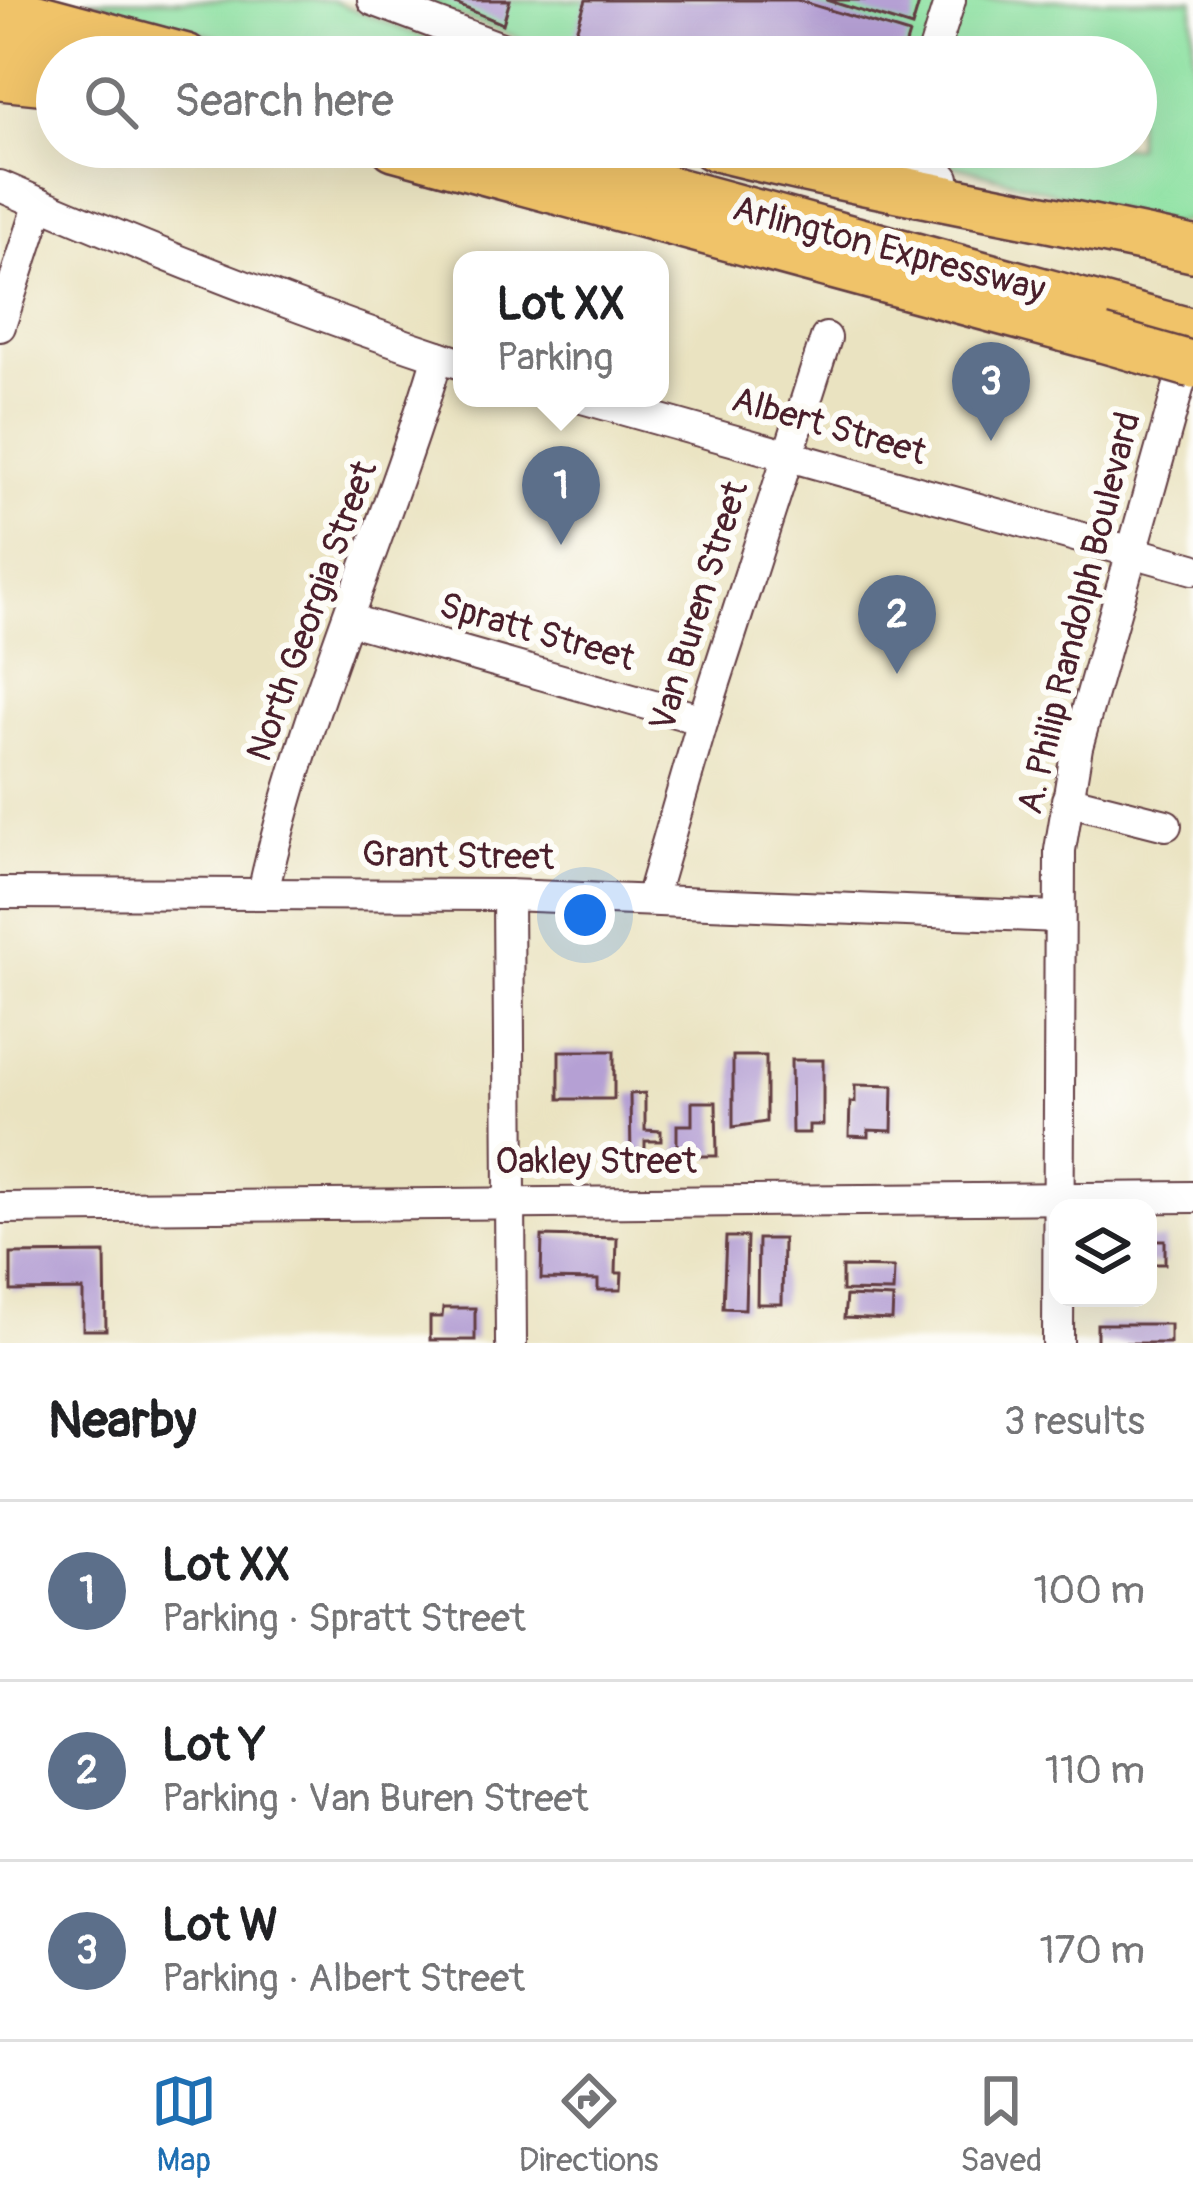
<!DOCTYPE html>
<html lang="en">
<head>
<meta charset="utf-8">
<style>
	body { margin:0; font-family:Pangolin,sans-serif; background:#f2f2f2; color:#202124 }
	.controls { position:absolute; right:36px; bottom:36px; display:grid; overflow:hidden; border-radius:24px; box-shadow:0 12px 48px #0002 }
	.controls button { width:108px; height:108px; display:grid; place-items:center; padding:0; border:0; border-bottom:3px solid #e0e0e0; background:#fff; color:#202124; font:60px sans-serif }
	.you { position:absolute; left:585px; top:915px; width:42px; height:42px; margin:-30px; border:9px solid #fff; border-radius:50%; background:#1a73e8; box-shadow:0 0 0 18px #1a73e833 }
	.badge { display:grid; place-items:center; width:78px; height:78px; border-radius:50%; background:#1f6fb2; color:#fff; font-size:39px; font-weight:700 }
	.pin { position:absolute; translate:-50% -99px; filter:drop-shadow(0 3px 6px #0008) }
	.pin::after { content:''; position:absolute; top:63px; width:42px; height:36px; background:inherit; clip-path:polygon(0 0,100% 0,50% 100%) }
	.popup { position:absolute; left:453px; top:251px; width:216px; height:156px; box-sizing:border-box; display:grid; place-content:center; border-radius:24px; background:#fff; filter:drop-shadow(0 3px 9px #0005); font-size:39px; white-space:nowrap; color:#757577 }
	.popup b { font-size:45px; color:#202124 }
	.popup::after { content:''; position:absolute; left:50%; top:100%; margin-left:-24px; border:24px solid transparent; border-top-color:#fff }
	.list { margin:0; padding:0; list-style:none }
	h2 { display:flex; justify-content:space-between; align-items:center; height:156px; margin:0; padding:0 48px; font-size:51px }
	h2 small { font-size:39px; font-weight:400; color:#757577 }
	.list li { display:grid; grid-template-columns:78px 1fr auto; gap:36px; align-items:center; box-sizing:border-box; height:180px; padding:0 48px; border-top:3px solid #e0e0e0 }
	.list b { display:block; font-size:45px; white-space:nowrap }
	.list p { margin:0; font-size:39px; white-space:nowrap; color:#757577 }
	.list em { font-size:39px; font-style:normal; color:#757577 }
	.icon { flex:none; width:66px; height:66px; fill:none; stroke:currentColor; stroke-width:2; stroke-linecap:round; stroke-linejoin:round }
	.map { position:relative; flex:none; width:1193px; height:1343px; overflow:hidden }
	.search { position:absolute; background:#fff; box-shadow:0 12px 48px #0002; left:36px; right:36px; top:36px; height:132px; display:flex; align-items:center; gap:30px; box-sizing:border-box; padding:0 42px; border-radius:66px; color:#757577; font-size:45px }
	.sheet { height:696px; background:#fff }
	nav { display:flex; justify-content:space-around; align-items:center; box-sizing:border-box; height:168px; border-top:3px solid #e0e0e0; background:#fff; font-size:33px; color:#757577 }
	nav a { display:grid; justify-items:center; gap:6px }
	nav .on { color:#1f6fb2 }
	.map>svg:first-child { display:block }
	.green { fill:#8de1a2; stroke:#6c8066; stroke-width:3 }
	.building { fill:#b5a0d4 }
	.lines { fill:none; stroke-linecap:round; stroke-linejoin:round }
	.minor-casing { stroke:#623c42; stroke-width:34 }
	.highway-casing { stroke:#623c42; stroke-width:50 }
	.minor { stroke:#fff; stroke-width:30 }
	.highway { stroke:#f0c369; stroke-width:45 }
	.highway-bridge-casing { stroke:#623c42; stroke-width:50; stroke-linecap:butt }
	.highway-bridge { stroke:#f0c369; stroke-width:45 }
	.labels { text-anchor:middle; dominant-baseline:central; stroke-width:12; stroke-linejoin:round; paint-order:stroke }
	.street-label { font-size:36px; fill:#4a1f2b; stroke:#fdfcf7 }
</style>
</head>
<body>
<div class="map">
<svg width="1193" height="1343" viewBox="0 0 1193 1343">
	<rect width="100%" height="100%" fill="#fdfcf7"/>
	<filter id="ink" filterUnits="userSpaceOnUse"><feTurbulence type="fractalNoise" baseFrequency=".00833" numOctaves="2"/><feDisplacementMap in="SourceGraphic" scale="24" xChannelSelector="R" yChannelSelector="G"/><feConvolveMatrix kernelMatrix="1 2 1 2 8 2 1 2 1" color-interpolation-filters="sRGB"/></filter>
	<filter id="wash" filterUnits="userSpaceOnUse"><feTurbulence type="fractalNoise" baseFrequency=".004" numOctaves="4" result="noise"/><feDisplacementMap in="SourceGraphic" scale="48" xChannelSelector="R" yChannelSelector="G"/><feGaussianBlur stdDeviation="2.7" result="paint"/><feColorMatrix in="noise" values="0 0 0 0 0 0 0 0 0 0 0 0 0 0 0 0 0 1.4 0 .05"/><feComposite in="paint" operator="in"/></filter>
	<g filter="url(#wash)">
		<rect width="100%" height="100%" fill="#eae3c1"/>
		<g class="green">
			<path d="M86,0H331L474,57H287Z"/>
			<path d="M418,0H1193V219L1171,225L888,147H1136V57H568Z"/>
		</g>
		<g id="blocks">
			<g class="building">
				<path d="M446,0H510L503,24Z"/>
				<path d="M586,0H797L909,34L902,57H616L572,43Z"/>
				<path d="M826,0H920L912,27Z"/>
				<rect x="559" y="1051" width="55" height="48"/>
				<path d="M733,1056H766V1122L733,1127Z"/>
				<path d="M791,1060H823V1125H809V1133H792Z"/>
				<path d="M855,1085L893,1086L892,1131L868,1130V1137L849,1136L850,1102H855Z"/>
				<path d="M645,1093V1130L661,1131V1141H645V1158H631L630,1094Z"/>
				<path d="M692,1102H716L717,1156H677V1125H692Z"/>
				<path d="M542,1236L617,1238L616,1273H622L621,1290H598V1280L541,1279Z"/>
				<path d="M726,1237H747L745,1309L723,1308Z"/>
				<path d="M758,1239H783L782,1304H757Z"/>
				<rect x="1148" y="1240" width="17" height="24"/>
				<path d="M105,1253L106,1330H83V1290L11,1291V1254Z"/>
				<path d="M842,1267L894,1268L893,1292L842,1291Z"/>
				<path d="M846,1296L893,1298L892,1320L844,1318Z"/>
				<path d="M443,1308H475V1340H430V1317H442Z"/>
				<rect x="1097" y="1324" width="73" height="19"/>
			</g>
		</g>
	</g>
	<g filter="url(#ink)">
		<use href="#blocks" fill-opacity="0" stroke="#623c42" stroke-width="3"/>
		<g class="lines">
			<defs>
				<g id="minor">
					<path d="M373,0L525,57"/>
					<path d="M932,57L950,0"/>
					<path d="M834,147L944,178"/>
					<path d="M0,186C152,252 304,312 462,364"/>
					<path d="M0,326L40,203"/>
					<path d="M582,398L1193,569"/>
					<path d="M350,620L703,720"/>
					<path d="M1067,800L1166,825"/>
					<path d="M0,893L508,895L1058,917"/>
					<path d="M263,893C303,710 384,536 438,356"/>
					<path d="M508,895L511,1343"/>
					<path d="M651,899L703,720L826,338"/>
					<path d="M0,1208L1193,1197"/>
					<path d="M1058,1343L1060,850L1077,747L1190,346"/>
				</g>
				<g id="highway">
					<path d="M0,7L186,57"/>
					<path d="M0,40L63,57"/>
					<path d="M0,77L57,83"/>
					<path d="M394,147L1102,339"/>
					<path d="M516,147L1193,332"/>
					<path d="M712,147C871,187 1033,214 1193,249"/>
				</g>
			</defs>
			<use href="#minor" class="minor-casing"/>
			<use href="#highway" class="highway-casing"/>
			<use href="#minor" class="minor"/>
			<use href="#highway" class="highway"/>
			<defs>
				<path id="highway-bridge" d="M1102,339L1193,365"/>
			</defs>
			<use href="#highway-bridge" class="highway-bridge-casing"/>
			<use href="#highway-bridge" class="highway-bridge"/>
		</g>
	</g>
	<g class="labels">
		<g class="street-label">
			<text transform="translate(889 249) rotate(15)">Arlington Expressway</text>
			<text transform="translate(829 426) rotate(16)">Albert Street</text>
			<text transform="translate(699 606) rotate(-73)">Van Buren Street</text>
			<text transform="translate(312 611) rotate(-70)">North Georgia Street</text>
			<text transform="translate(1079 613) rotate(-76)">A. Philip Randolph Boulevard</text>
			<text transform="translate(537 632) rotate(16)">Spratt Street</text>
			<text transform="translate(458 856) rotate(1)">Grant Street</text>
			<text x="596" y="1161">Oakley Street</text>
		</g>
	</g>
</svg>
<div class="controls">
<button><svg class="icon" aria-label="layers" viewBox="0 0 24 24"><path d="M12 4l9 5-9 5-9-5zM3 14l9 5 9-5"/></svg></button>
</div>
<div class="you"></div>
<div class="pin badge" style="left:561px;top:545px;background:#5c6f8a">1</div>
<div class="popup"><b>Lot XX</b>Parking</div>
<div class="pin badge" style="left:897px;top:674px;background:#5c6f8a">2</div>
<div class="pin badge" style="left:991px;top:441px;background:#5c6f8a">3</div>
<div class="search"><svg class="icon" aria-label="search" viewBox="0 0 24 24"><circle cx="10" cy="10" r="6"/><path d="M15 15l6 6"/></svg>Search here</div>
</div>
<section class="sheet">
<h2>Nearby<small>3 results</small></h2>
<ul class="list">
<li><span class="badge" style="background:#5c6f8a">1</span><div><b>Lot XX</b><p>Parking · Spratt Street</p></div><em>100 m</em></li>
<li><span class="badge" style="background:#5c6f8a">2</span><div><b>Lot Y</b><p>Parking · Van Buren Street</p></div><em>110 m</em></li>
<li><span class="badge" style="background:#5c6f8a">3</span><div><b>Lot W</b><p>Parking · Albert Street</p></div><em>170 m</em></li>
</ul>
</section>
<nav>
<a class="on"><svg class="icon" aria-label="map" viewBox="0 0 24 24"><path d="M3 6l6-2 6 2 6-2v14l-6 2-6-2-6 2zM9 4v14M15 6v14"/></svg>Map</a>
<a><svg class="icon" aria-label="directions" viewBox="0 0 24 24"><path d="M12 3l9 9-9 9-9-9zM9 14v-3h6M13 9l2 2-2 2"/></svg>Directions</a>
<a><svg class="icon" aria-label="saved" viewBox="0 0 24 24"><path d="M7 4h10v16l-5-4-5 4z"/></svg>Saved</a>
</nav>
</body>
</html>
